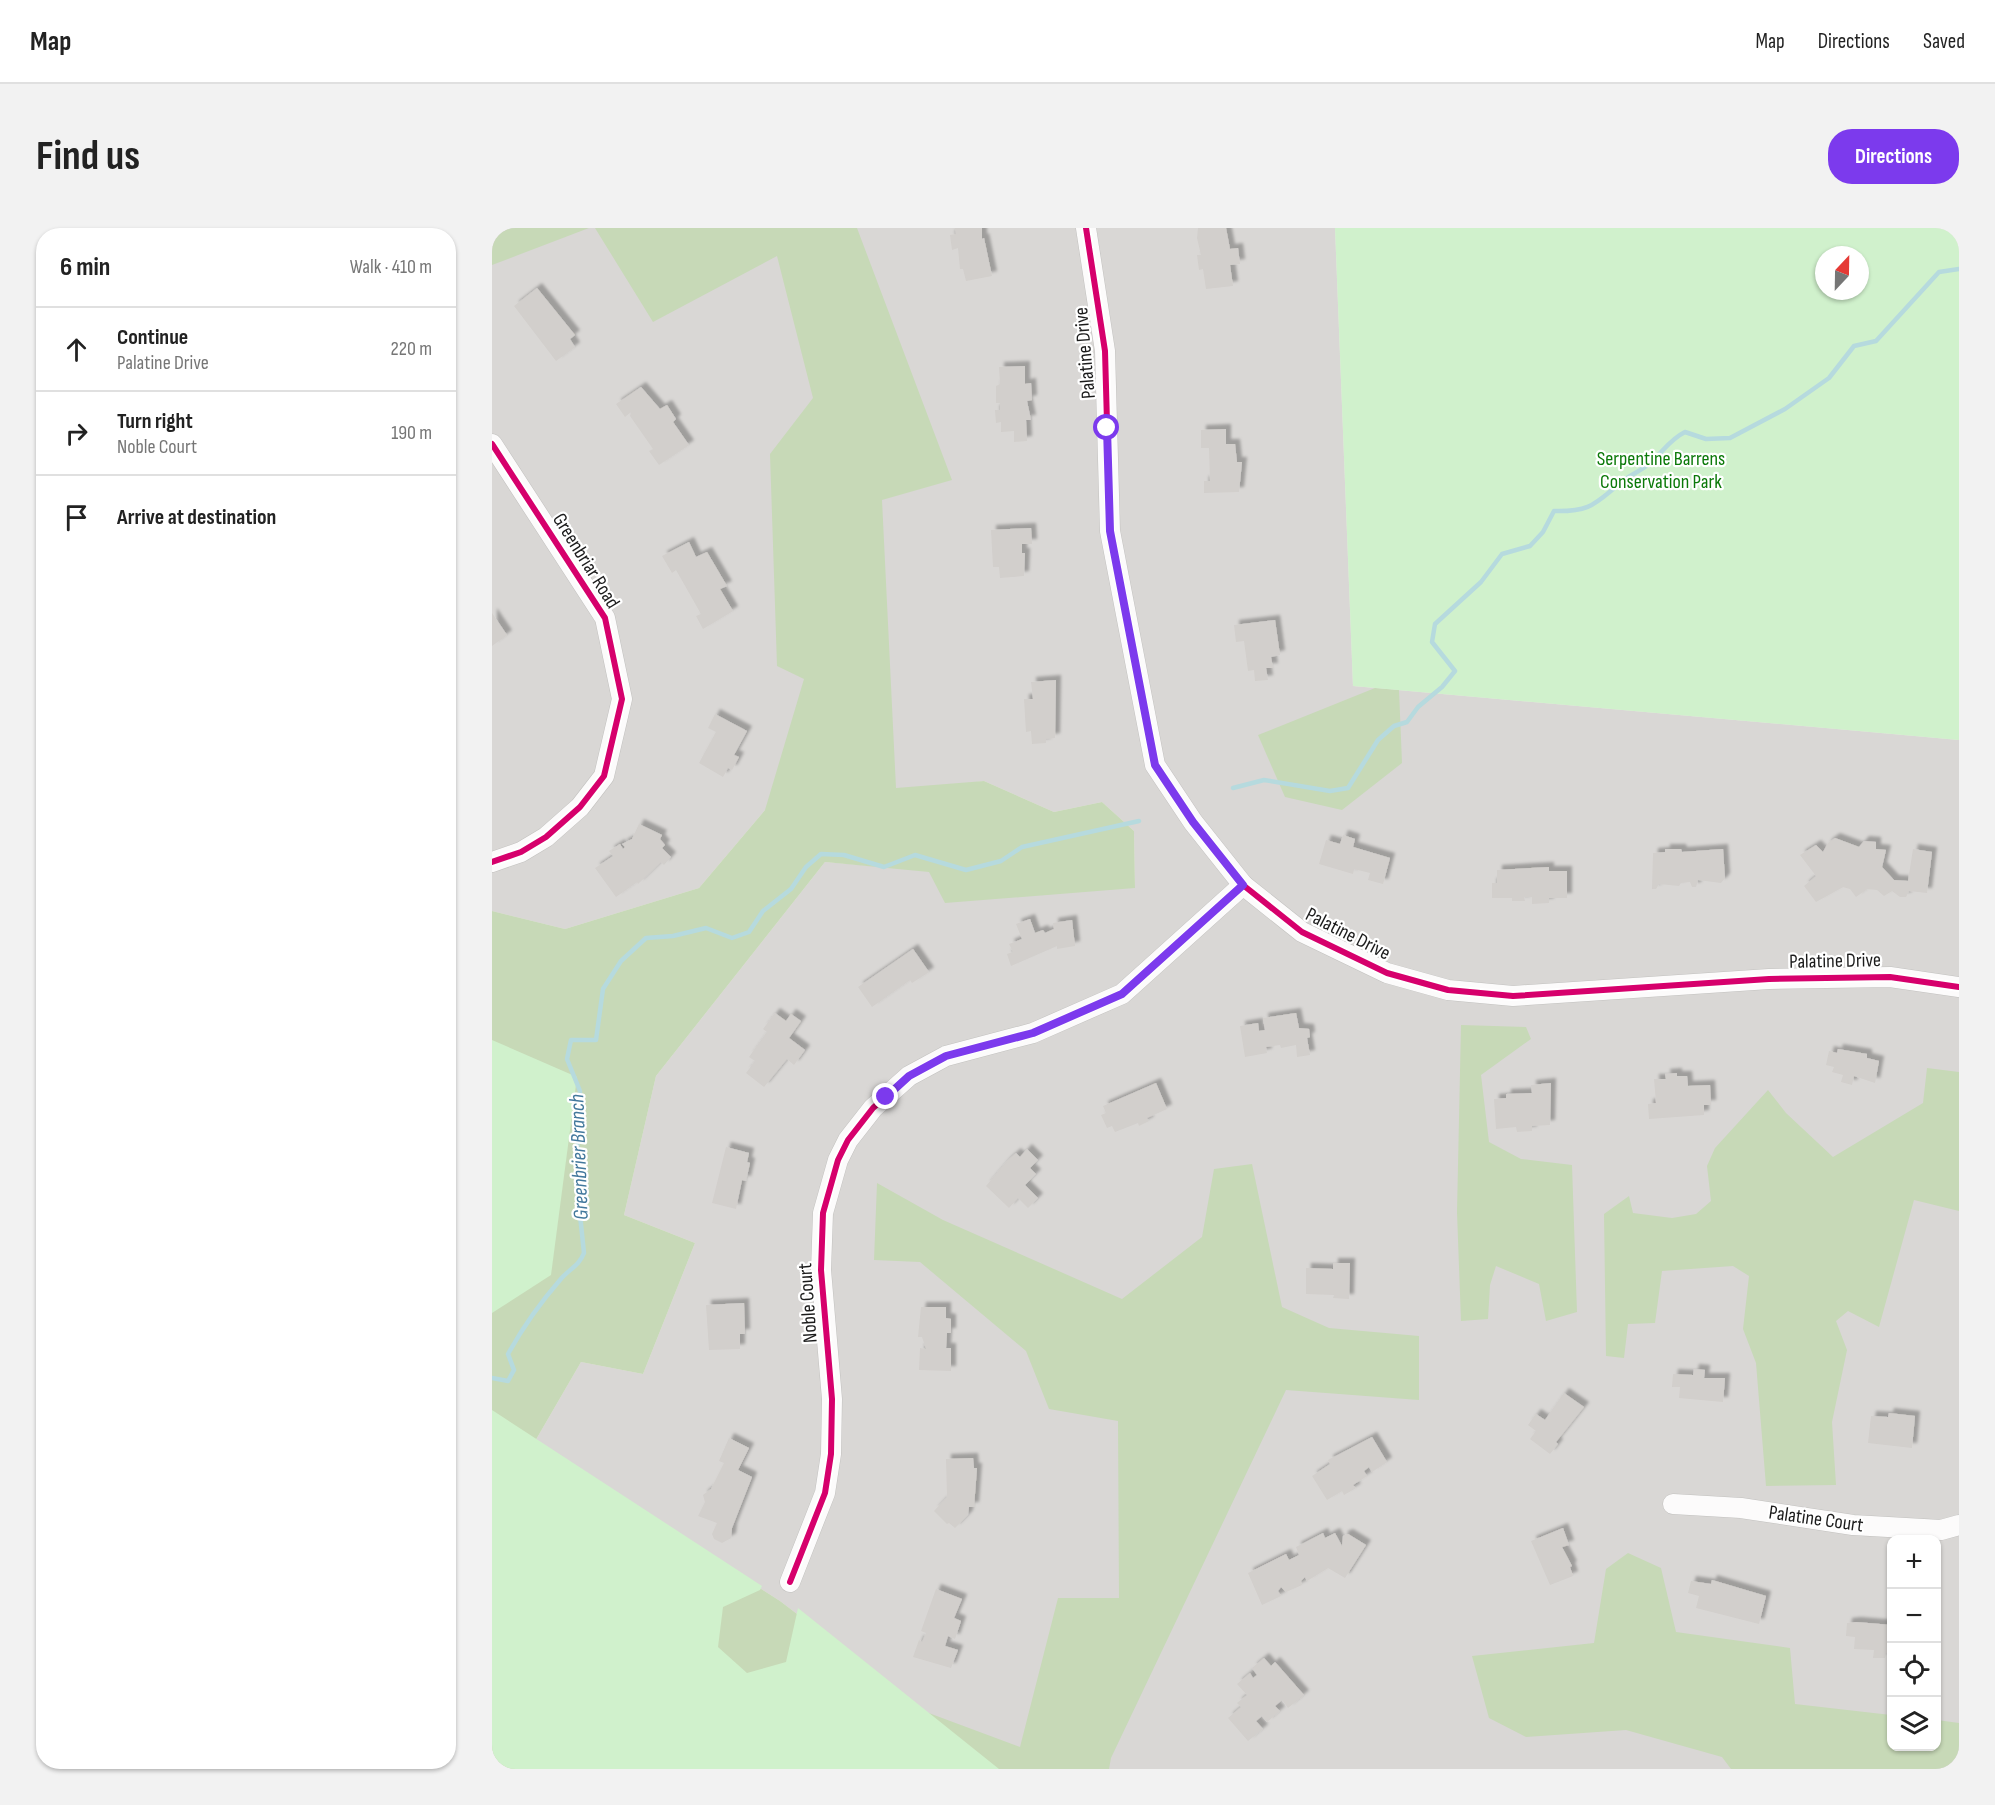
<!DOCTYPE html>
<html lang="en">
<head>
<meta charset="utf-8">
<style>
	body { margin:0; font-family:"Sofia Sans Condensed",sans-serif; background:#f2f2f2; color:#222 }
	.controls { position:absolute; right:18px; bottom:18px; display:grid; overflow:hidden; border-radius:12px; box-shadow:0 2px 4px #0004 }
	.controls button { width:54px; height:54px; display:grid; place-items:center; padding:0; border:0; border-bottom:2px solid #e0e0e0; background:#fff; color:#222; font:30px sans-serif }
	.compass { position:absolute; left:1323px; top:18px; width:54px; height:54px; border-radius:50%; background:#fff; box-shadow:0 2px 4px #0004; rotate:22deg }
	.stop { position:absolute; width:18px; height:18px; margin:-14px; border:4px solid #7c3aed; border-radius:50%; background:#fff }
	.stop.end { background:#7c3aed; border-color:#fff; box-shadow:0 2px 6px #0008 }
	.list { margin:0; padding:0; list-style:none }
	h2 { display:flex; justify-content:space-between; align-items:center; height:78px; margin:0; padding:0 24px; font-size:26px }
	h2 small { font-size:20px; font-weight:400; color:#767676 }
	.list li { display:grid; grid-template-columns:39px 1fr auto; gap:18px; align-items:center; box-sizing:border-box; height:84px; padding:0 24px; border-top:2px solid #e0e0e0 }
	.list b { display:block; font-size:22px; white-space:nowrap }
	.list p { margin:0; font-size:20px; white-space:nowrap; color:#767676 }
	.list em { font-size:20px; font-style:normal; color:#767676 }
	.icon { flex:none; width:33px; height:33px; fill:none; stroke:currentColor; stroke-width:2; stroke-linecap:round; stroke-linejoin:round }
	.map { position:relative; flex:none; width:1467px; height:1541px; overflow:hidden; border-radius:24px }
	header { display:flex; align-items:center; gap:36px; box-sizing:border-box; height:84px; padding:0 30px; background:#fff; border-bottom:2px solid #e0e0e0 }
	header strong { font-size:28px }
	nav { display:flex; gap:33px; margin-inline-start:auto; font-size:21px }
	.intro { display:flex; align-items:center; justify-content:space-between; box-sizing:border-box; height:144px; padding:0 36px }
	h1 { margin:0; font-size:42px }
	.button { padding:15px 27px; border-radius:24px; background:#7c3aed; color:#fff; font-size:21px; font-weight:700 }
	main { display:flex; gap:36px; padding:0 36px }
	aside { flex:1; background:#fff; border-radius:24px; box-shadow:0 2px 4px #0004 }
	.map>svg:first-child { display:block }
	.residential { fill:#d9d7d5; fill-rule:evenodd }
	.forest { fill:#c7d9b7 }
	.park { fill:#d0f1cc; fill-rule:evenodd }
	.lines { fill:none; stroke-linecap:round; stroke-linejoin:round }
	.stream { stroke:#b6dade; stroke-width:4.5 }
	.building { fill:#d2cfcc; filter:url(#shadow) }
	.minor-casing { stroke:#c2c1bf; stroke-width:21 }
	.minor { stroke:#fcfbfb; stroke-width:20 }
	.cycleway-casing { stroke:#fff; stroke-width:10 }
	.cycleway { stroke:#d6006c; stroke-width:6 }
	.route { stroke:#7c3aed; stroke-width:8 }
	.labels { text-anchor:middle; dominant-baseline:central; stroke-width:4.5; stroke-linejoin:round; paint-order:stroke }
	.street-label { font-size:20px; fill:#1b1b1b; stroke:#fff }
	.park-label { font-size:20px; fill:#0b7909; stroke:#fff }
	.water-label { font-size:21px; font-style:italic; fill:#42789c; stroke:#fff }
</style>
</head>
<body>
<header>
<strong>Map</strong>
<nav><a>Map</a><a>Directions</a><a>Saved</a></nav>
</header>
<div class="intro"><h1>Find us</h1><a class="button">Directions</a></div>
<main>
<aside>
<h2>6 min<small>Walk · 410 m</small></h2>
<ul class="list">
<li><svg class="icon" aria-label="ahead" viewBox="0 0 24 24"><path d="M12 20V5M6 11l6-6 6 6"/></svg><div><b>Continue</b><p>Palatine Drive</p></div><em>220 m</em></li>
<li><svg class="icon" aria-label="right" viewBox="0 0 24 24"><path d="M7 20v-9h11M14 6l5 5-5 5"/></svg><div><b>Turn right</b><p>Noble Court</p></div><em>190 m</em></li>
<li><svg class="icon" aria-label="arrive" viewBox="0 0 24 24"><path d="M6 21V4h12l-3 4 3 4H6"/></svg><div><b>Arrive at destination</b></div></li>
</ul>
</aside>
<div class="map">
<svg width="1467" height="1541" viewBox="0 0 1467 1541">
	<defs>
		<filter id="shadow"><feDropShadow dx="5" dy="-5" stdDeviation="1.5" flood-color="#0004"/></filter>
	</defs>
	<rect width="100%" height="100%" fill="#eae7e3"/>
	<path class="residential" d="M0,0H843L861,458L1467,512V1541H509L288,1373L42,1215L89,1134L151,1146L203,1015L132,987L164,848L333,634L643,660L642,603L610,574L562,584L492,553L273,582L207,660L73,701L0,683ZM1400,1312H1444V1518H1400Z"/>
	<g class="forest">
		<path d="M0,0H97L0,37Z"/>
		<path d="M103,0H365L460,252L390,272L404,560L492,553L562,584L610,574L642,603L643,660L453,675L437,644L333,634L164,848L132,987L203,1015L151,1146L89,1134L42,1215L288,1373L434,1484L528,1519L566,1370H627L626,1193L557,1181L534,1123L428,1034L382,1032L385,955L451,992L630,1071L710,1009L722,941L760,936L790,1079L837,1100L927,1108V1172L794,1162L619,1530L617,1541H0V683L73,701L207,660L273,582L312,451L285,438L278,226L321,170L285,28L161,94Z"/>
		<path d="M883,460L907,462L910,535L850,582L793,569L766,507Z"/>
		<path d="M969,797L1034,799L1039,811L989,847L997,914L1029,931L1080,937L1085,1084L1054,1093L1047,1056L1004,1038L998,1057L996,1091L969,1093L965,984Z"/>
		<path d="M1435,840L1467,844V983L1422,972L1387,1099L1356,1083L1344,1093L1355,1122L1340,1194L1344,1257L1274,1258L1264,1135L1251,1101L1257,1048L1241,1038L1170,1043L1163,1095L1136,1096L1132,1130L1114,1128L1112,986L1137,968L1141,985L1180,990L1204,986L1219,973L1215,938L1223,920L1276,862L1294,885L1341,929L1431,875Z"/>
		<path d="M1136,1325L1169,1340L1184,1404L1298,1420L1303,1476L1399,1487L1400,1518H1444L1445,1492L1467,1495V1541H1239L1230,1529L1134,1502L1034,1509L997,1490L980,1428L1102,1415L1114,1341Z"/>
	</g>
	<g class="park">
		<path d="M843,0H1467V512L861,458ZM1332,27H1368V63H1332Z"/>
		<path d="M0,812L85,849L59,1047L0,1085Z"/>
		<path d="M0,1182L270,1358L268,1362L231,1379L226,1419L255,1445L294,1434L306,1380L507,1541H0Z"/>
	</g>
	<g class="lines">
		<g class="stream">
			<path d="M741,560L772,552L838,563L856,560L886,512L902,498L915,494L926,479L950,459L963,443L940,414L943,396L989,354L1010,326L1038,318L1051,304L1062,283C1100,284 1103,275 1131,253C1139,246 1151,242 1158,235C1171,224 1177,212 1193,204L1214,211L1238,210L1293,181L1337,150L1362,118L1384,113L1447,44L1467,41"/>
			<path d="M0,1150L16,1153L22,1142L16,1126C31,1099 48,1075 68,1052C77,1041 87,1038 92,1025L84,949L88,863L75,831L79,812H104L111,761L129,733L154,710L181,708L214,700L240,710L257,704L271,683L299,661L314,639L329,626L352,627L392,639L423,627L474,642L509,633L530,619L647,593"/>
		</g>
	</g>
	<g class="building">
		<path d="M463,0H490V11L492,10L500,48L474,53L471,41H468L466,20L460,22L458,7L464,6Z"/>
		<path d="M706,0H734L738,21L746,20L748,36L738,37L741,58L714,61L711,41L707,42L705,27H709L705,10Z"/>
		<path d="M45,60L83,107L78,111L83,119L64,133L22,78Z"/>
		<path d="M533,138V156L539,155L540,172L535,173L539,192H534L535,213L522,214V203L509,204V194L504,195L503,182H508V175H504V158L508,156L507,139Z"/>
		<path d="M149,159L168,181L175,177L184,191L181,194L197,217L167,237L157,223L161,221L138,188L139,184L133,189L124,176Z"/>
		<path d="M734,201V216H743L745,234H750L747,264L712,265V253H718L717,220H709V202Z"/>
		<path d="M539,300L540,316H530V325H533L532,348L508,350L507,339H501L499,302Z"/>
		<path d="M197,314L204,329L215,324L235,358L228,361L241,383L211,401L204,388L209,386L184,342L180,345L170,328Z"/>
		<path d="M0,385L15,407L0,418Z"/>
		<path d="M783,392L788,427L779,429L781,440H774L776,452L763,453L762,442L756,443L752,413L744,414L742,397Z"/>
		<path d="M564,452L563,510L554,511V515L540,516L539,503L534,504L532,471H541L539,454Z"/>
		<path d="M223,486L255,503L242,527L247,529L240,542L236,540L231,549L207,535L224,504L216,500Z"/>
		<path d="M147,596L170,607L168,611L173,617L170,620L179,629L172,637L169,634L146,656L145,654L124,669L103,640L121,628L117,623L128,616L131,621L133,619L130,616L140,611Z"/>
		<path d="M851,607L863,611L861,619L898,630L891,656L876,652L878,645L862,641L861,646L827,636L834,612L848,616Z"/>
		<path d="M1343,610L1367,619L1372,613L1384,614V621L1394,622L1390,639L1402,652L1416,653L1421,621L1440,624L1435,665L1417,663L1414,669H1408L1400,663L1392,668L1385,662L1375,661L1364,669L1358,661L1351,659L1324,674L1312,658L1324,648L1308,627L1324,617L1331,624L1336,615Z"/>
		<path d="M1173,621H1189L1190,624L1231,621L1233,650L1229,655L1206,652L1204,659H1200L1198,654L1189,655L1187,658L1167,656L1164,661H1160L1161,625L1173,624Z"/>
		<path d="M1057,639V643H1075V670H1057V675L1040,676V669H1032L1033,673H1020V670H1000V655H1005V642Z"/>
		<path d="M538,691L543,705L551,702L553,705L562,701L561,695L580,692L583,718L565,721V718L519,738L515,726L521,724L517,716L530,711L524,696Z"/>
		<path d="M421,721L437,744L420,755L418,752L380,779L366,759Z"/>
		<path d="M283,785L294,793L299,786L309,793L297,810L313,822L302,837L295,831L272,859L254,845L263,833L257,829L275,804L271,801Z"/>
		<path d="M804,785L807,800L817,801L818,809L815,810L818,827L805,829L804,817L789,820L788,817L774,819L775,825L753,829L748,798L766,795L767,803L773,802L771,790Z"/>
		<path d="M1346,821L1375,826V830L1387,833L1383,855L1362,848L1360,857L1349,854L1351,847L1340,844L1342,839L1334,837L1337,823L1345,825Z"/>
		<path d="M1185,845V848H1195L1196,858L1218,857L1219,877H1212V887L1157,891L1156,876L1164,875L1162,851H1174L1173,846Z"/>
		<path d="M664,855L675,881L655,890L657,893L647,898L646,895L623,904L620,898L615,900L609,887L614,885L611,878Z"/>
		<path d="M1059,855L1058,897L1040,898V903L1025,904L1024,899L1004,901L1002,871L1014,870V866L1040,865L1039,857Z"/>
		<path d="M234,919L257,925L255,934L258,935L254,953L250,952L244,981L220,975Z"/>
		<path d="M535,921L546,932L538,940L544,946L533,957L546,970L536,980L526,970L517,980L494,958L515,933L524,925L528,929Z"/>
		<path d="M841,1035H858L857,1071L841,1070L842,1067L814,1066V1040L841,1041Z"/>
		<path d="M252,1075L253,1106H248V1121L217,1122L214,1077Z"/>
		<path d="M429,1079H454V1090L459,1091V1105H455L454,1120H459V1143L427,1142L428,1120L434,1121L430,1109H426Z"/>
		<path d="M1202,1141L1213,1142L1212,1150H1233L1231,1174L1187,1170L1188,1159H1180L1181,1146L1201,1147Z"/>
		<path d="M1072,1165L1092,1179L1064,1214L1066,1216L1058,1226L1038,1211L1044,1203L1036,1197L1044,1186L1053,1192Z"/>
		<path d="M1397,1185L1423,1188L1420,1220L1376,1215L1379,1188L1396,1189Z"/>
		<path d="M880,1209L895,1234L880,1244L877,1239L872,1243L875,1248L861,1257L864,1260L852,1267L850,1263L835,1272L820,1248L838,1236L836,1232Z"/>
		<path d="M237,1210L257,1220L246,1242L260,1249L240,1300L239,1310L230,1315L222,1311L220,1306L225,1295L206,1288L213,1274L211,1267L219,1261L232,1235L227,1233Z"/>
		<path d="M481,1230L482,1240H485L482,1279H477L476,1287L463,1300L457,1295L455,1296L442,1283L455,1269L454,1231Z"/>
		<path d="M1071,1300L1077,1317L1070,1319L1080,1338L1078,1339L1081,1348L1058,1357L1039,1313Z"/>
		<path d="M831,1305L833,1310L843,1305L850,1318L851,1308L856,1306L874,1317L853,1350L836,1340L815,1353L813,1349L809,1353L810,1357L794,1364L789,1359L786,1363L789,1368L770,1377L756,1345L794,1326L797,1332L807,1327L804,1319Z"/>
		<path d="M1220,1352L1274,1368L1267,1396L1204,1380L1207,1368L1196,1365L1199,1353L1219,1356Z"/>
		<path d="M444,1361L470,1371L462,1390L469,1393L463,1411L456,1408L453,1418L466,1422L459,1440L421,1429L427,1412L430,1414L434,1405L429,1403Z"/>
		<path d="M1364,1394L1400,1397V1426L1394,1425L1393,1430H1381L1382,1422L1362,1421L1363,1409L1354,1408L1355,1395Z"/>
		<path d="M772,1430L779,1438L783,1434L812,1467L796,1480L790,1472L783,1478L788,1483L775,1494L770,1488L764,1493L771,1501L756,1513L736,1490L749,1479L745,1475L755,1467L745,1456L758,1445L761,1450L765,1447L760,1440Z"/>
	</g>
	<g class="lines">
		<defs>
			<g id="minor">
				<path d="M594,0L613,123L618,303L663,537L701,594L751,657L810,704L895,745L956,762L1021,768L1277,751L1398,749L1467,759"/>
				<path d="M0,216L113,390L130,471L112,548L88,579L54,609L29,624L0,634"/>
				<path d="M1181,1276L1249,1280L1361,1297L1449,1302L1467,1297"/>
				<path d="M298,1354L333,1265L339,1226L340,1171L329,1042L331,985L346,932L356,912L381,880L417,848L454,828L541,805L630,766L751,657"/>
			</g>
		</defs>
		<use href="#minor" class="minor-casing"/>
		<use href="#minor" class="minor"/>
		<defs>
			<g id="cycleway">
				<path d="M594,0L613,123L618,303L663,537L701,594L751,657L810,704L895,745L956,762L1021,768L1277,751L1398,749L1467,759"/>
				<path d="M0,216L113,390L130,471L112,548L88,579L54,609L29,624L0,634"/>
				<path d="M298,1354L333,1265L339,1226L340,1171L329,1042L331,985L346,932L356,912L381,880L417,848L454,828L541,805L630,766L751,657"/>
			</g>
		</defs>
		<use href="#cycleway" class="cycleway-casing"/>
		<use href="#cycleway" class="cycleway"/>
	</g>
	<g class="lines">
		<path class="route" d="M394,869L417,848L454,828L541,805L630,766L751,657L701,594L663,537L618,303L615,200"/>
	</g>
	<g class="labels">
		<g class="street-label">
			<text transform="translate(593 125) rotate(-95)">Palatine Drive</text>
			<text transform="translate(94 333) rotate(58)">Greenbriar Road</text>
			<text transform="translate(856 706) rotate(27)">Palatine Drive</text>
			<text transform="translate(1343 733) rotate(-1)">Palatine Drive</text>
			<text transform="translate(316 1075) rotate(-94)">Noble Court</text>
			<text transform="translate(1324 1291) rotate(8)">Palatine Court</text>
		</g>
		<g class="park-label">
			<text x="1169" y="231">Serpentine Barrens<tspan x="1169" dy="23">Conservation Park</tspan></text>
		</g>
		<g class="water-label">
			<text transform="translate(87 929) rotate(-92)">Greenbrier Branch</text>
		</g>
	</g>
</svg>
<div class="controls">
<button>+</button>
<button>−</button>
<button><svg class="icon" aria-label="locate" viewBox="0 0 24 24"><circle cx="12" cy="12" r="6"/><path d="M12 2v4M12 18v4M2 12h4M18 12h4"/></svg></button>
<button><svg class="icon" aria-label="layers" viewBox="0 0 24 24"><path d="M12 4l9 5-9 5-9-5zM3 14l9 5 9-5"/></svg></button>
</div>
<svg class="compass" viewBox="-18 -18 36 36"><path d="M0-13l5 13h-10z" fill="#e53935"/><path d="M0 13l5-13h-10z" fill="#767676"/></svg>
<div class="stop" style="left:615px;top:200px"></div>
<div class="stop end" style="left:394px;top:869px"></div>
</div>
</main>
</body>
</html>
